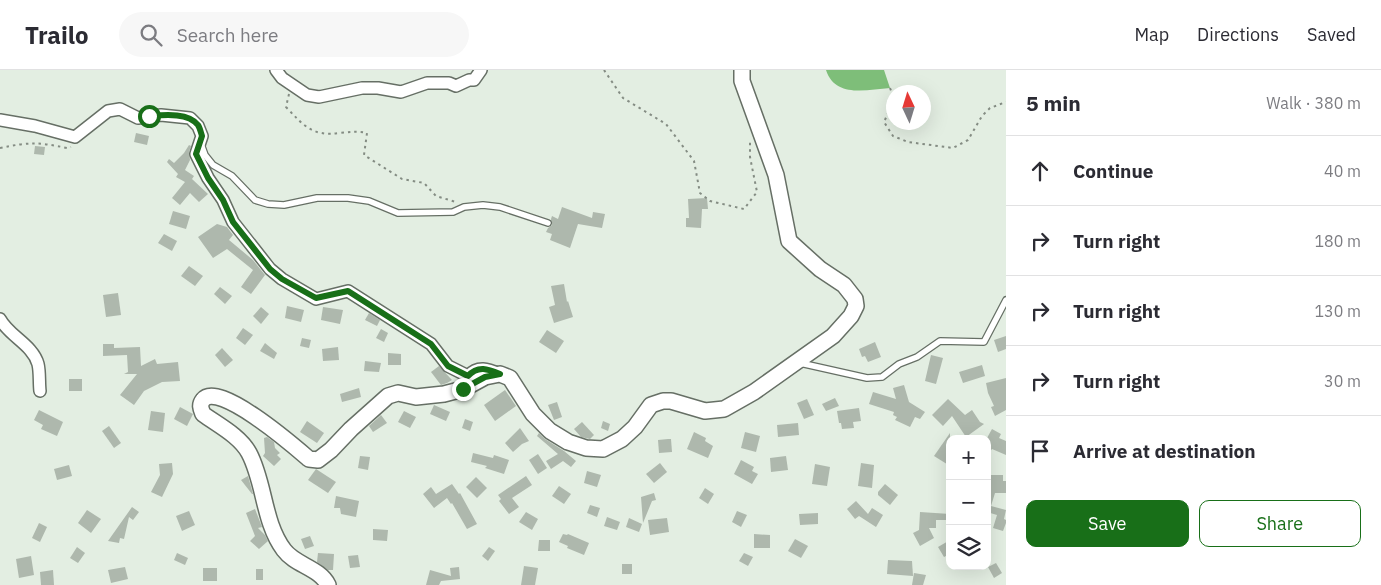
<!DOCTYPE html>
<html lang="en">
<head>
<meta charset="utf-8">
<style>
	body { margin:0; font-family:"IBM Plex Sans",sans-serif; background:#f7f7f7; color:#2b2b33 }
	.controls { position:absolute; right:15px; bottom:15px; display:grid; overflow:hidden; border-radius:10px; box-shadow:0 5px 20px #0002 }
	.controls button { width:45px; height:45px; display:grid; place-items:center; padding:0; border:0; border-bottom:1px solid #e1e1e2; background:#fff; color:#2b2b33; font:25px sans-serif }
	.compass { position:absolute; left:886px; top:15px; width:45px; height:45px; border-radius:50%; background:#fff; box-shadow:0 5px 20px #0002; rotate:356deg }
	.stop { position:absolute; width:15px; height:15px; margin:-11px; border:4px solid #186f18; border-radius:50%; background:#fff }
	.stop.end { background:#186f18; border-color:#fff; box-shadow:0 1px 5px #0008 }
	.list { margin:0; padding:0; list-style:none }
	h2 { display:flex; justify-content:space-between; align-items:center; height:65px; margin:0; padding:0 20px; font-size:21px }
	h2 small { font-size:16px; font-weight:400; color:#7c7c81 }
	.list li { display:grid; grid-template-columns:32px 1fr auto; gap:15px; align-items:center; box-sizing:border-box; height:70px; padding:0 20px; border-top:1px solid #e1e1e2 }
	.list b { display:block; font-size:19px; white-space:nowrap }
	.list em { font-size:16px; font-style:normal; color:#7c7c81 }
	.actions { display:flex; gap:10px; padding:15px 20px }
	.actions a { flex:1; padding:11px 0; border:1px solid #186f18; border-radius:10px; text-align:center; font-size:18px; color:#186f18 }
	.actions .main { background:#186f18; color:#fff }
	.icon { flex:none; width:28px; height:28px; fill:none; stroke:currentColor; stroke-width:2; stroke-linecap:round; stroke-linejoin:round }
	.map { position:relative; flex:none; width:1006px; height:515px; overflow:hidden }
	header { display:flex; align-items:center; gap:30px; box-sizing:border-box; height:70px; padding:0 25px; background:#fff; border-bottom:1px solid #e1e1e2 }
	header strong { font-size:24px }
	nav { display:flex; gap:28px; margin-inline-start:auto; font-size:18px }
	.search { width:350px; height:45px; background:#f7f7f7; display:flex; align-items:center; gap:12px; box-sizing:border-box; padding:0 18px; border-radius:28px; color:#7c7c81; font-size:19px }
	main { display:flex }
	aside { flex:1; background:#fff }
	.map>svg:first-child { display:block }
	.forest { fill:#7ebe79 }
	.building { fill:#aeb8ad }
	.lines { fill:none; stroke-linecap:round; stroke-linejoin:round }
	.service-casing { stroke:#666f65; stroke-width:8 }
	.minor-casing { stroke:#666f65; stroke-width:14 }
	.tertiary-casing { stroke:#666f65; stroke-width:18 }
	.path { stroke:#848c83; stroke-width:2; stroke-dasharray:2.5 4; stroke-linecap:butt }
	.service { stroke:#fff; stroke-width:5.5 }
	.minor { stroke:#fff; stroke-width:11 }
	.tertiary { stroke:#fff; stroke-width:15 }
	.route { stroke:#186f18; stroke-width:6 }
</style>
</head>
<body>
<header>
<strong>Trailo</strong>
<div class="search"><svg class="icon" aria-label="search" viewBox="0 0 24 24"><circle cx="10" cy="10" r="6"/><path d="M15 15l6 6"/></svg>Search here</div>
<nav><a>Map</a><a>Directions</a><a>Saved</a></nav>
</header>
<main>
<div class="map">
<svg width="1006" height="515" viewBox="0 0 1006 515">
	<rect width="100%" height="100%" fill="#e3eee2"/>
	<path class="forest" d="M826,0H884L890,18C866,20 835,28 826,0Z"/>
	<g class="building">
		<path d="M136,63L149,66L147,75L134,72Z"/>
		<path d="M189,75L191,76L189,82L190,90L185,100L194,106L192,109L208,124L199,132L190,123L180,135L172,128L185,112L176,107L178,104L167,92L169,89L174,93L184,83Z"/>
		<path d="M35,76L45,77L44,85L34,84Z"/>
		<path d="M707,128L708,139H702L701,158L686,157V148H689L688,129Z"/>
		<path d="M562,137L592,148L593,142L605,144L602,158L578,154L570,178L550,170L552,164L546,162L548,158L552,155L551,149L552,146L558,149Z"/>
		<path d="M173,141L190,146L186,159L169,154Z"/>
		<path d="M217,154L227,157L233,165L229,170L253,190L265,205L251,224L241,217L253,200L227,179L213,188L198,167Z"/>
		<path d="M164,164L177,171L172,181L158,173Z"/>
		<path d="M189,196L203,206L195,216L181,206Z"/>
		<path d="M564,214L567,232L568,231L573,247L554,253L549,237L555,235L551,216Z"/>
		<path d="M220,217L232,226L225,234L214,224Z"/>
		<path d="M118,223L121,245L106,247L103,225Z"/>
		<path d="M287,236L304,240L301,252L285,248Z"/>
		<path d="M261,237L269,244L261,254L253,246Z"/>
		<path d="M323,237L343,240L340,254L321,250Z"/>
		<path d="M369,243L380,250L377,256L365,250Z"/>
		<path d="M243,258L253,265L245,275L236,268Z"/>
		<path d="M381,259L388,263L384,272L376,268Z"/>
		<path d="M547,260L564,271L556,283L539,272Z"/>
		<path d="M1006,266V279L998,282L994,270Z"/>
		<path d="M302,268L311,270L309,278L300,276Z"/>
		<path d="M875,272L881,287L868,292L865,286L862,287L859,279Z"/>
		<path d="M265,273L277,283L274,289L260,281Z"/>
		<path d="M103,274H114V278L140,277L141,296L155,289L157,294L178,292L180,311L162,312L144,321L134,335L120,325L137,304H124L128,302L127,285L103,286Z"/>
		<path d="M338,277L339,290L323,291L322,279Z"/>
		<path d="M222,278L233,290L225,297L215,285Z"/>
		<path d="M388,283L401,284V295H388Z"/>
		<path d="M931,285L943,288L936,314L925,311Z"/>
		<path d="M365,291L381,293L379,302L364,301Z"/>
		<path d="M982,295L985,306L963,313L959,302Z"/>
		<path d="M439,296L452,310L447,313L441,315L431,302Z"/>
		<path d="M1006,308V340L995,346L991,337L994,336L988,323L986,313Z"/>
		<rect x="69" y="309" width="13" height="12"/>
		<path d="M904,315L909,332L925,342L920,349L915,347L910,357L895,350L897,347L893,345L894,342L869,334L873,322L896,329L893,318Z"/>
		<path d="M359,318L361,327L342,332L340,324Z"/>
		<path d="M505,320L516,336L495,351L484,335Z"/>
		<path d="M835,328L839,336L826,341L822,334Z"/>
		<path d="M807,329L814,345L804,349L797,333Z"/>
		<path d="M948,329L965,345L972,340L980,352L984,354L966,367L952,346L943,356L932,345Z"/>
		<path d="M557,332L562,347L554,350L548,335Z"/>
		<path d="M434,335L450,342L446,351L430,344Z"/>
		<path d="M180,337L193,344L187,356L174,349Z"/>
		<path d="M859,338L861,351L853,352L854,358L842,359L841,353H839L837,341Z"/>
		<path d="M39,340L63,352L57,366L41,359L43,355L34,350Z"/>
		<path d="M151,341L165,343L163,362L148,360Z"/>
		<path d="M404,341L416,347L410,358L398,352Z"/>
		<path d="M381,345L387,353L373,362L369,356Z"/>
		<path d="M465,349L473,352L470,361L462,358Z"/>
		<path d="M307,351L324,363L317,373L300,362Z"/>
		<path d="M603,351L610,354L608,361L601,358Z"/>
		<path d="M582,352L594,365L590,369L581,367L574,359Z"/>
		<path d="M798,353L799,365L778,367L777,355Z"/>
		<path d="M109,356L121,373L114,378L102,361Z"/>
		<path d="M520,358L529,371L522,374L513,382L505,373Z"/>
		<path d="M992,359L1001,364L999,368L1006,371V385L992,379L987,386V368Z"/>
		<path d="M694,362L706,368L705,371L713,376L708,388L687,379Z"/>
		<path d="M745,362L760,366L756,382L741,378Z"/>
		<path d="M539,363L545,369L564,381L576,391L571,397L563,391L551,399L546,391L558,384L537,366Z"/>
		<path d="M950,363V396L934,386Z"/>
		<path d="M267,367L274,372L275,378L280,383L277,385L281,389L274,396L263,386L265,383L264,368Z"/>
		<path d="M668,369H671L672,382L659,383L658,370Z"/>
		<path d="M473,383L493,388L494,385L509,390L504,404L485,398L487,396L471,392Z"/>
		<path d="M538,384L547,398L538,404L529,390Z"/>
		<path d="M360,386L370,387L368,400L358,398Z"/>
		<path d="M786,386L788,400L771,402L770,388Z"/>
		<path d="M741,390L754,397L752,401L758,404L752,414L734,404Z"/>
		<path d="M172,393L173,404L162,427L151,422L160,405L159,394Z"/>
		<path d="M660,393L667,402L654,413L646,404Z"/>
		<path d="M861,393L874,395L872,418L858,416Z"/>
		<path d="M815,394L830,397L827,416L812,414Z"/>
		<path d="M69,395L72,406L57,410L54,399Z"/>
		<path d="M316,399L336,412L328,423L308,410Z"/>
		<path d="M587,401L601,405L597,417L584,413Z"/>
		<path d="M987,405H1003V411H1006V423H995L991,436L1006,440L1004,449L1006,450V453L1003,461L993,458L997,445L987,442Z"/>
		<path d="M248,406L253,424H252L241,410Z"/>
		<path d="M526,406L532,415L512,428L519,437L509,444L499,431L501,429L498,425Z"/>
		<path d="M476,407L487,418L477,428L466,417Z"/>
		<path d="M452,414L459,424L460,423L477,454L467,459L452,433L451,434L447,428L434,438L423,424L431,417L436,424Z"/>
		<path d="M885,414L898,425L890,435L878,425V422Z"/>
		<path d="M559,416L571,424L564,434L552,426Z"/>
		<path d="M705,418L714,424L708,434L699,428Z"/>
		<path d="M654,423L656,430L652,431L643,453L641,427Z"/>
		<path d="M336,426L359,431L356,447L341,444L340,438H334Z"/>
		<path d="M856,431L868,444L872,438L883,445L876,457L859,446L855,449L847,439Z"/>
		<path d="M590,435L600,438L597,447L587,443Z"/>
		<path d="M132,437L139,442L133,450L129,447L124,469L120,468L119,473L108,471Z"/>
		<path d="M255,439L262,457L258,458L265,465L268,471L259,479L250,471L255,466L246,443Z"/>
		<path d="M87,440L101,449L91,463L78,453Z"/>
		<path d="M189,441L195,455L182,461L176,446Z"/>
		<path d="M737,441L747,445L741,457L732,452Z"/>
		<path d="M526,442L538,449L532,460L519,452Z"/>
		<path d="M920,442L950,444V450H936V458H929L934,468L920,476L913,463L919,460Z"/>
		<path d="M818,443V454L800,455L799,444Z"/>
		<path d="M607,447L620,452L617,460L604,456Z"/>
		<path d="M629,448L642,454L639,462L626,457Z"/>
		<path d="M667,448L669,462L650,465L648,450Z"/>
		<path d="M39,453L47,457L40,472L32,468Z"/>
		<path d="M373,459L388,460L387,471L373,470Z"/>
		<path d="M563,464L567,465L568,464L589,473L584,485L567,478L568,476L559,472Z"/>
		<path d="M754,464L770,465V478H754Z"/>
		<path d="M310,466L314,476L305,479L301,469Z"/>
		<path d="M795,469L808,476L801,488L788,481Z"/>
		<path d="M539,470H550V481H538Z"/>
		<path d="M950,470V484L944,487L938,477Z"/>
		<path d="M77,477L85,483L78,493L70,488Z"/>
		<path d="M489,477L495,481L488,491L482,486Z"/>
		<path d="M177,483L188,488L185,495L174,490Z"/>
		<path d="M318,483L334,484L333,500H328L317,492Z"/>
		<path d="M744,483L753,487L748,496L739,491Z"/>
		<path d="M358,485L360,497L350,498L348,486Z"/>
		<path d="M31,486L34,505L19,508L16,489Z"/>
		<path d="M888,490L912,491L913,506L887,504Z"/>
		<path d="M996,493L1002,503L994,508L988,497Z"/>
		<rect x="622" y="494" width="10" height="10"/>
		<path d="M524,496L538,498L535,515H521Z"/>
		<path d="M125,497L128,509L111,513L108,500Z"/>
		<path d="M459,497L460,509L441,511L439,515H426L430,500L451,506L450,498Z"/>
		<rect x="203" y="498" width="14" height="13"/>
		<rect x="256" y="499" width="7" height="11"/>
		<path d="M53,500L54,515H41L40,502Z"/>
		<path d="M914,503L926,505L923,515H912Z"/>
	</g>
	<g class="lines">
		<defs>
			<g id="service">
				<path d="M201,74L205,85L213,95L232,106L255,130L268,134L284,135L317,128H348L369,131L398,143L453,142L464,137L483,135L500,137L548,153"/>
				<path d="M800,293L867,308L882,307L899,294L917,287L940,271L984,272L1006,230"/>
			</g>
			<g id="minor">
				<path d="M276,0L282,8L307,25L319,27L362,18H378L401,22L427,13H449L456,16L469,10H474L481,0"/>
				<path d="M0,50L35,56L75,67L108,41L120,39L138,48L161,45L190,48L198,56L202,66L196,84L208,108L223,130L233,152L270,199L282,209L316,229L348,221L431,274L448,296L468,306C478,295 488,299 500,304"/>
				<path d="M0,249C9,266 33,275 38,294C40,302 39,313 40,321"/>
			</g>
			<path id="tertiary" d="M328,515C320,498 295,495 284,480C263,452 265,413 249,383C240,366 218,355 203,344C201,339 199,335 203,330C218,310 295,377 309,389L318,390L331,380L351,359L388,326L398,323L416,327L444,324L463,319L485,307L500,304L510,308L533,344L550,361L568,372L586,378L603,379L622,369L635,357L651,335L663,331H671L705,341L724,339L754,322L833,266L851,246L856,236L855,229L844,215L820,199L789,171L776,105L742,11V0"/>
		</defs>
		<use href="#service" class="service-casing"/>
		<use href="#minor" class="minor-casing"/>
		<use href="#tertiary" class="tertiary-casing"/>
		<g class="path">
			<path d="M604,0L623,28L666,54L694,91L700,123L710,131L744,139L757,122L750,87V70"/>
			<path d="M890,18L894,28"/>
			<path d="M289,24L286,37C303,55 312,67 340,63C350,62 357,61 367,63L364,85L402,109L424,113L436,126L456,132"/>
			<path d="M894,30L884,52L893,66L908,72L953,78L968,70L982,46L990,38L1006,32"/>
			<path d="M0,78C29,72 39,72 67,78L71,77"/>
		</g>
		<use href="#service" class="service"/>
		<use href="#minor" class="minor"/>
		<use href="#tertiary" class="tertiary"/>
	</g>
	<g class="lines">
		<path class="route" d="M149,46C163,45 188,42 198,55C200,58 201,63 202,66L196,84L208,108L223,130L233,152L270,199L282,209L316,228L348,221L431,274L448,296L468,306C478,295 488,299 500,304L485,307L463,319"/>
	</g>
</svg>
<div class="controls">
<button>+</button>
<button>−</button>
<button><svg class="icon" aria-label="layers" viewBox="0 0 24 24"><path d="M12 4l9 5-9 5-9-5zM3 14l9 5 9-5"/></svg></button>
</div>
<svg class="compass" viewBox="-18 -18 36 36"><path d="M0-13l5 13h-10z" fill="#e53935"/><path d="M0 13l5-13h-10z" fill="#7c7c81"/></svg>
<div class="stop" style="left:149px;top:46px"></div>
<div class="stop end" style="left:463px;top:319px"></div>
</div>
<aside>
<h2>5 min<small>Walk · 380 m</small></h2>
<ul class="list">
<li><svg class="icon" aria-label="ahead" viewBox="0 0 24 24"><path d="M12 20V5M6 11l6-6 6 6"/></svg><div><b>Continue</b></div><em>40 m</em></li>
<li><svg class="icon" aria-label="right" viewBox="0 0 24 24"><path d="M7 20v-9h11M14 6l5 5-5 5"/></svg><div><b>Turn right</b></div><em>180 m</em></li>
<li><svg class="icon" aria-label="right" viewBox="0 0 24 24"><path d="M7 20v-9h11M14 6l5 5-5 5"/></svg><div><b>Turn right</b></div><em>130 m</em></li>
<li><svg class="icon" aria-label="right" viewBox="0 0 24 24"><path d="M7 20v-9h11M14 6l5 5-5 5"/></svg><div><b>Turn right</b></div><em>30 m</em></li>
<li><svg class="icon" aria-label="arrive" viewBox="0 0 24 24"><path d="M6 21V4h12l-3 4 3 4H6"/></svg><div><b>Arrive at destination</b></div></li>
</ul>
<div class="actions"><a class="main">Save</a><a>Share</a></div>
</aside>
</main>
</body>
</html>
